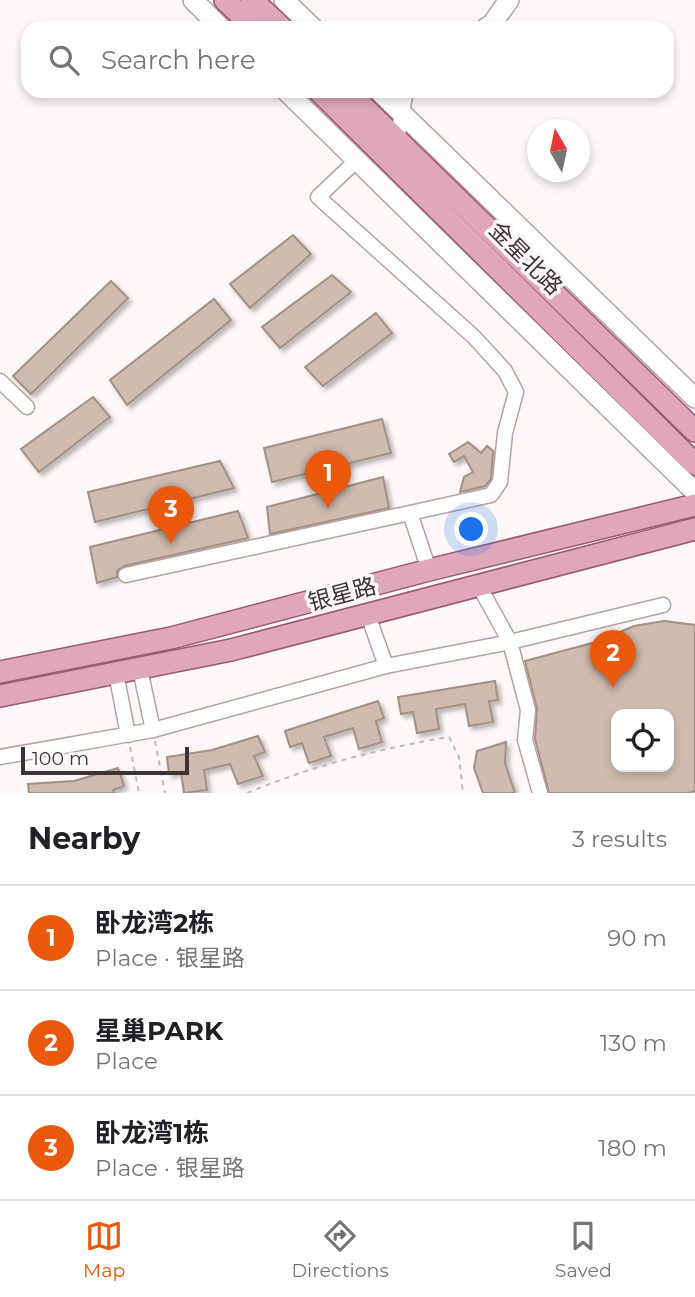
<!DOCTYPE html>
<html lang="en">
<head>
<meta charset="utf-8">
<style>
	body { margin:0; font-family:Montserrat,"Noto Sans SC",sans-serif; background:#f6f6f6; color:#202124 }
	.controls { position:absolute; right:21px; bottom:21px; display:grid; overflow:hidden; border-radius:14px; box-shadow:0 4px 10px #0003 }
	.controls button { width:63px; height:63px; display:grid; place-items:center; padding:0; border:0; border-bottom:2px solid #e0e0e0; background:#fff; color:#202124; font:35px sans-serif }
	.compass { position:absolute; left:527px; top:119px; width:63px; height:63px; border-radius:50%; background:#fff; box-shadow:0 4px 10px #0003; rotate:351deg }
	.scale { position:absolute; left:21px; bottom:18px; width:168px; box-sizing:border-box; padding-left:7px; border:4px solid #3d3332; border-top:0; font-size:19px; line-height:24px; white-space:nowrap; color:#3d3332; -webkit-text-stroke:5px #fdf8f7; paint-order:stroke }
	.you { position:absolute; left:472px; top:530px; width:24px; height:24px; margin:-18px; border:5px solid #fff; border-radius:50%; background:#1a73e8; box-shadow:0 0 0 10px #1a73e833 }
	.badge { display:grid; place-items:center; width:46px; height:46px; border-radius:50%; background:#ea580c; color:#fff; font-size:23px; font-weight:700 }
	.pin { position:absolute; translate:-50% -58px; filter:drop-shadow(0 2px 4px #0008) }
	.pin::after { content:''; position:absolute; top:37px; width:24px; height:21px; background:inherit; clip-path:polygon(0 0,100% 0,50% 100%) }
	.list { margin:0; padding:0; list-style:none }
	h2 { display:flex; justify-content:space-between; align-items:center; height:91px; margin:0; padding:0 28px; font-size:30px }
	h2 small { font-size:23px; font-weight:400; color:#757577 }
	.list li { display:grid; grid-template-columns:46px 1fr auto; gap:21px; align-items:center; box-sizing:border-box; height:105px; padding:0 28px; border-top:2px solid #e0e0e0 }
	.list b { display:block; font-size:26px; white-space:nowrap }
	.list p { margin:0; font-size:23px; white-space:nowrap; color:#757577 }
	.list em { font-size:23px; font-style:normal; color:#757577 }
	.icon { flex:none; width:38px; height:38px; fill:none; stroke:currentColor; stroke-width:2; stroke-linecap:round; stroke-linejoin:round }
	.map { position:relative; flex:none; width:695px; height:793px; overflow:hidden }
	.search { position:absolute; background:#fff; box-shadow:0 4px 10px #0003; left:21px; right:21px; top:21px; height:77px; display:flex; align-items:center; gap:18px; box-sizing:border-box; padding:0 24px; border-radius:21px; color:#757577; font-size:26px }
	.sheet { height:406px; background:#fff }
	nav { display:flex; justify-content:space-around; align-items:center; box-sizing:border-box; height:98px; border-top:2px solid #e0e0e0; background:#fff; font-size:19px; color:#757577 }
	nav a { display:grid; justify-items:center; gap:4px }
	nav .on { color:#ea580c }
	.map>svg:first-child { display:block }
	.building { fill:#cfbbaf; stroke:#a38f84; stroke-width:2; fill-rule:evenodd; filter:url(#shadow) }
	.lines { fill:none; stroke-linecap:round; stroke-linejoin:round }
	.street-casing { stroke:#b9a19e; stroke-width:17 }
	.secondary-casing { stroke:#b9a19e; stroke-width:22 }
	.primary-casing { stroke:#9a596d; stroke-width:24 }
	.path { stroke:#bfb9b8; stroke-width:2; stroke-dasharray:5 5; stroke-linecap:butt }
	.street { stroke:#fff; stroke-width:14 }
	.secondary { stroke:#fff; stroke-width:19 }
	.primary { stroke:#e0a7bb; stroke-width:21 }
	.labels { text-anchor:middle; dominant-baseline:central; stroke-width:7; stroke-linejoin:round; paint-order:stroke }
	.street-label { font-size:23px; fill:#3d3332; stroke:#fdf8f7 }
</style>
</head>
<body>
<div class="map">
<svg width="695" height="793" viewBox="0 0 695 793">
	<defs>
		<filter id="shadow"><feDropShadow dx="3.5" dy="3.5" stdDeviation="2" flood-color="#0004"/></filter>
	</defs>
	<rect width="100%" height="100%" fill="#fdf8f7"/>
	<g class="building">
		<path d="M293,235L311,254L250,308L230,284Z"/>
		<path d="M332,275L351,292L280,348L262,327Z"/>
		<path d="M111,281L128,298L31,394L13,376Z"/>
		<path d="M214,299L231,320L127,405L110,380Z"/>
		<path d="M376,313L392,333L323,386L305,367Z"/>
		<path d="M93,397L110,417L39,472L21,449Z"/>
		<path d="M382,419L391,453L272,482L264,448Z"/>
		<path d="M468,442L481,453L487,446L493,451L491,479L485,486L460,492L464,477L473,472L464,456L454,462L449,454Z"/>
		<path d="M220,461L234,488L95,522L88,492Z"/>
		<path d="M383,477L389,508L270,534L267,507Z"/>
		<path d="M238,511L248,538L124,566L117,571V577L97,583L90,547Z"/>
		<path d="M664,621L695,625V791L688,793H549L535,739L537,708L525,661L596,642L634,626ZM616,714H669V767H616Z"/>
		<path d="M495,681L498,700L489,701L493,722L469,726L465,704L436,709L439,729L417,733L413,712L401,714L398,697Z"/>
		<path d="M378,701L384,718L376,721L382,742L359,749L353,728L324,737L331,756L309,763L302,743L290,747L285,731Z"/>
		<path d="M258,736L265,752L254,756L263,776L238,784L230,764L204,770L207,790L184,793L181,772L169,774L167,757L212,750Z"/>
		<path d="M506,742L505,763L515,793H483L474,768L477,751Z"/>
		<path d="M118,768L124,786L113,790L115,793H29L28,784L74,781Z"/>
	</g>
	<g class="lines">
		<defs>
			<g id="street">
				<path d="M397,140L406,91"/>
				<path d="M357,160L318,197L474,337L505,371L516,392L505,433L500,482L491,495L410,513L429,570"/>
				<path d="M0,381L27,407"/>
				<path d="M126,575L410,513"/>
				<path d="M479,586L510,642L528,710L525,740L540,793"/>
				<path d="M368,615L386,666"/>
				<path d="M140,669L153,730"/>
				<path d="M116,673L128,735"/>
				<path d="M0,757L153,730L386,666L510,642L663,605"/>
			</g>
			<g id="secondary">
				<path d="M193,0L221,28"/>
				<path d="M284,0L313,28"/>
				<path d="M486,28L492,24L509,0"/>
				<path d="M286,91L695,492"/>
				<path d="M379,91L695,398"/>
			</g>
			<g id="primary">
				<path d="M225,0L254,28"/>
				<path d="M252,0L282,28"/>
				<path d="M319,91L695,464"/>
				<path d="M347,91L695,431"/>
				<path d="M0,672L171,638L429,570L695,505"/>
				<path d="M0,696L231,650L695,529"/>
			</g>
		</defs>
		<use href="#street" class="street-casing"/>
		<use href="#secondary" class="secondary-casing"/>
		<use href="#primary" class="primary-casing"/>
		<g class="path">
			<path d="M155,741L165,793"/>
			<path d="M130,747L139,793"/>
			<path d="M247,793C312,766 381,748 449,737L459,757L463,793"/>
		</g>
		<use href="#street" class="street"/>
		<use href="#secondary" class="secondary"/>
		<use href="#primary" class="primary"/>
	</g>
	<g class="labels">
		<g class="street-label">
			<text transform="translate(526 258) rotate(45)">金星北路</text>
			<text transform="translate(342 594) rotate(-15)">银星路</text>
		</g>
	</g>
</svg>
<div class="controls">
<button><svg class="icon" aria-label="locate" viewBox="0 0 24 24"><circle cx="12" cy="12" r="6"/><path d="M12 2v4M12 18v4M2 12h4M18 12h4"/></svg></button>
</div>
<svg class="compass" viewBox="-18 -18 36 36"><path d="M0-13l5 13h-10z" fill="#e53935"/><path d="M0 13l5-13h-10z" fill="#757577"/></svg>
<div class="scale">100 m</div>
<div class="you"></div>
<div class="pin badge" style="left:328px;top:508px">1</div>
<div class="pin badge" style="left:613px;top:688px">2</div>
<div class="pin badge" style="left:171px;top:544px">3</div>
<div class="search"><svg class="icon" aria-label="search" viewBox="0 0 24 24"><circle cx="10" cy="10" r="6"/><path d="M15 15l6 6"/></svg>Search here</div>
</div>
<section class="sheet">
<h2>Nearby<small>3 results</small></h2>
<ul class="list">
<li><span class="badge">1</span><div><b>卧龙湾2栋</b><p>Place · 银星路</p></div><em>90 m</em></li>
<li><span class="badge">2</span><div><b>星巢PARK</b><p>Place</p></div><em>130 m</em></li>
<li><span class="badge">3</span><div><b>卧龙湾1栋</b><p>Place · 银星路</p></div><em>180 m</em></li>
</ul>
</section>
<nav>
<a class="on"><svg class="icon" aria-label="map" viewBox="0 0 24 24"><path d="M3 6l6-2 6 2 6-2v14l-6 2-6-2-6 2zM9 4v14M15 6v14"/></svg>Map</a>
<a><svg class="icon" aria-label="directions" viewBox="0 0 24 24"><path d="M12 3l9 9-9 9-9-9zM9 14v-3h6M13 9l2 2-2 2"/></svg>Directions</a>
<a><svg class="icon" aria-label="saved" viewBox="0 0 24 24"><path d="M7 4h10v16l-5-4-5 4z"/></svg>Saved</a>
</nav>
</body>
</html>
